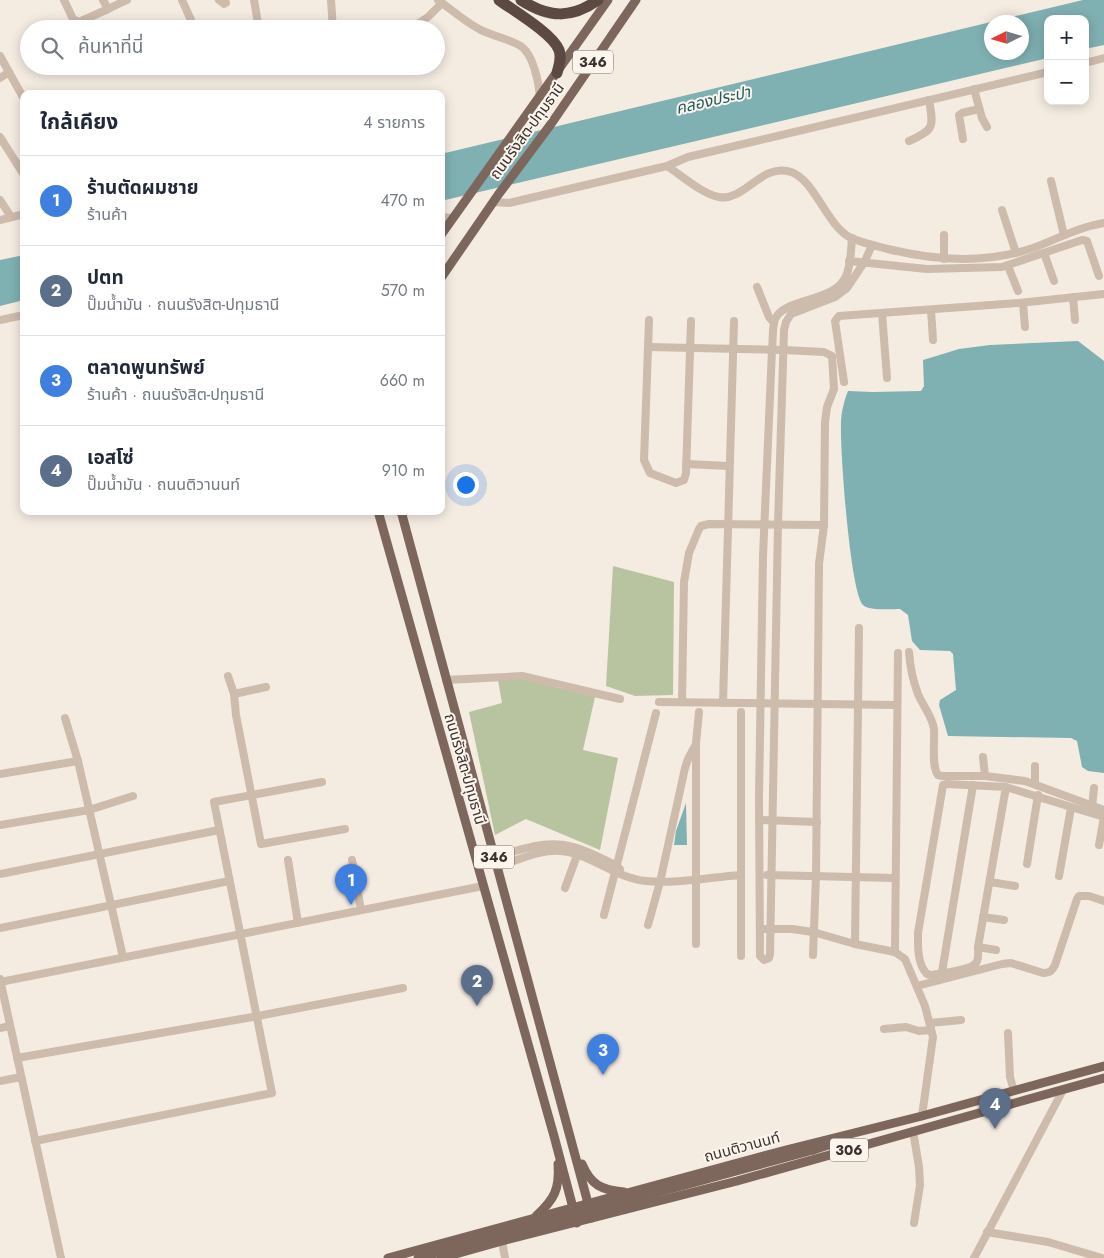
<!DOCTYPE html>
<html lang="th">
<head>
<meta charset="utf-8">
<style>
	body { margin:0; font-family:Jost,"Noto Sans Thai",sans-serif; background:#f2f2f3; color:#1f2937 }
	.controls { position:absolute; right:15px; top:15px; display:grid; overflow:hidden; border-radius:10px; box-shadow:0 2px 12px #0003 }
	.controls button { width:45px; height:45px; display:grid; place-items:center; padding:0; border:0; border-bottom:1px solid #e0e1e3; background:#fff; color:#1f2937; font:25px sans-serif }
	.compass { position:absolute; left:984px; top:15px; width:45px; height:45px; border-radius:50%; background:#fff; box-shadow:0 2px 12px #0003; rotate:265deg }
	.you { position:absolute; left:465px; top:484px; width:18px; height:18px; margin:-12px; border:4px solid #fff; border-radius:50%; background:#1a73e8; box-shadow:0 0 0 8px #1a73e833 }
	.badge { display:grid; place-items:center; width:32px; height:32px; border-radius:50%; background:#1f5a5e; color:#fff; font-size:16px; font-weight:700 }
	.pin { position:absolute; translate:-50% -41px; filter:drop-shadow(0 1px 2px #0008) }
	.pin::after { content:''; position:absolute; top:26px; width:18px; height:15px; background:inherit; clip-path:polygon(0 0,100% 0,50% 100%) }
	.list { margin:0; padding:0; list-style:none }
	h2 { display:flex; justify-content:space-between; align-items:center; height:65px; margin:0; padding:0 20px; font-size:21px }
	h2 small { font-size:16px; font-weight:400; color:#747a83 }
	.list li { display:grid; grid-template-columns:32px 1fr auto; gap:15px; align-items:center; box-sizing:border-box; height:90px; padding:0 20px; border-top:1px solid #e0e1e3 }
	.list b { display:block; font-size:19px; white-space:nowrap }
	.list p { margin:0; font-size:16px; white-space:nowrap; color:#747a83 }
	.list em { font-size:16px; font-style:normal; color:#747a83 }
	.icon { flex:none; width:28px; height:28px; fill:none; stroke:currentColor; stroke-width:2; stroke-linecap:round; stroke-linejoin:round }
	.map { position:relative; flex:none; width:1104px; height:1258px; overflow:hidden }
	.search { position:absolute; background:#fff; box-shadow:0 2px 12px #0003; left:20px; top:20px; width:425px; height:55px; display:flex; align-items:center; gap:12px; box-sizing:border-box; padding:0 18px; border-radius:28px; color:#747a83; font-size:19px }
	.panel { position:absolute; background:#fff; box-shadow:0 2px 12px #0003; left:20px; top:90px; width:425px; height:425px; border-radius:10px }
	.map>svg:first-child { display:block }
	.green { fill:#b8c4a0 }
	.water { fill:#7fb0b2; fill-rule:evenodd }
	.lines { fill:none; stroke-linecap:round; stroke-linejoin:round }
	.minor { stroke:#cdbbac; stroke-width:8 }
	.major { stroke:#7d675c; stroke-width:9 }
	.highway { stroke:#5c4a42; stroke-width:11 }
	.major-bridge { stroke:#7d675c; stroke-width:9 }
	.labels { text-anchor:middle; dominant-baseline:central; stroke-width:4; stroke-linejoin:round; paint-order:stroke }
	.shield { fill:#fbf5ee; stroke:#756b66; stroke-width:1 }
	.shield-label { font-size:14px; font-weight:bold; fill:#3b302b }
	.street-label { font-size:15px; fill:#3b302b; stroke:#fbf5ee }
	.water-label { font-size:16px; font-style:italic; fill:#1f5a5e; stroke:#fbf5ee }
</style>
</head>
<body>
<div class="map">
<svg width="1104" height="1258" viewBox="0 0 1104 1258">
	<rect width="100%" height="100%" fill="#f4ebe1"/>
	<g class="green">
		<path d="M613,566L674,582L673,695L635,696L606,686Z"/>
		<path d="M498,680H530L595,697L583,750L618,758L600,850L526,819L495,835L469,712L502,703Z"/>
	</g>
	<g class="water">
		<path d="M1083,0H1104V45L1085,49V19H1048V58L441,201V154ZM992,22H1022V52H992Z"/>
		<path d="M24,255V300L0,306V260Z"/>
		<path d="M1078,341L1104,361V773L1088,771L1082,767L1077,741L1071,738L948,736L939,705L940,700L956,690L953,654L950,651L920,650L912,641L908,615L900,609C892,609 869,611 863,605C850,592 840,449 841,424C841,413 844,401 848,391L872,392L921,391L924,386L923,360L959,349L990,345Z"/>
		<path d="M686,803L687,845H674L676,831Z"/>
	</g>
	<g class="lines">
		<g class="minor">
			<path d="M64,0L73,19L79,22L108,9"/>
			<path d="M103,0L108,9L127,0"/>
			<path d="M182,0L195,29"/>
			<path d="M219,0L224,4L226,3L225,0"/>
			<path d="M254,0L259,29"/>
			<path d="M331,0L333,29"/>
			<path d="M438,0C452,10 464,21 479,29C492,36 506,38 519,45C533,52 539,83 540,97"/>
			<path d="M410,29L428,17L442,3"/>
			<path d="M0,56L9,72L0,78"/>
			<path d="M1085,63L1104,58"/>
			<path d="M9,72L24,99"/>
			<path d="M974,89L982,118L987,127"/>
			<path d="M0,137L24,175"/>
			<path d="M963,139L959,115L962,113L979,109"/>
			<path d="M909,141C934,130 934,127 929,100"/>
			<path d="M667,166L688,157L1048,72"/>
			<path d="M1051,181L1064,235"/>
			<path d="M0,200L11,217"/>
			<path d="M494,202L509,203L667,166C681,175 702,194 719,197C744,202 762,162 791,172C815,180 826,225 851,238C863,243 876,246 888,249C936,261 985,264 1033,248C1057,239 1079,227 1104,223"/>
			<path d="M1002,210L1016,253"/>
			<path d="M441,217L452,218"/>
			<path d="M0,220L24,214"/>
			<path d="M944,235V259"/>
			<path d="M852,238C851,251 851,265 846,276C835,303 785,297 775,319C772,328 773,341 772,350L763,556L759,797L760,956L764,960L769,958L770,954L778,524L784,330L786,322L791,314L835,297L847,288L865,261L872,245"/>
			<path d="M1044,253L1054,281"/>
			<path d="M849,261L927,269L1002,267L1082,240L1087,241L1099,276"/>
			<path d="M1008,266L1018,291"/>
			<path d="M757,287L769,317L774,323"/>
			<path d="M1073,297L1075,320"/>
			<path d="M1023,303L1025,327"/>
			<path d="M931,310L933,340"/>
			<path d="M882,313L887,378"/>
			<path d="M0,320L24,315"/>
			<path d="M649,320L644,460L650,473L676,483L684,480L686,473L691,321"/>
			<path d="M648,347L784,350L824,352L832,356L834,389L827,407L825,422L824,525L819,564L816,876L813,955"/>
			<path d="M844,382L835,321L839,316L1019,303L1104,294"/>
			<path d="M686,464L729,466"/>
			<path d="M909,652C910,666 913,681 918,694C923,706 932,716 934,729C935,741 931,766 938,775L942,776H985L1025,781L1104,810"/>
			<path d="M228,676L234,694L236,715L261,844L345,829"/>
			<path d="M446,680L522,676L620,699"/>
			<path d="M234,694L266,687"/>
			<path d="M659,702L897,705"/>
			<path d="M682,702L684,582L689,553L699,529L701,526L709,524L824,525"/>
			<path d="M723,703L734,321"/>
			<path d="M65,718L78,761L123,957"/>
			<path d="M983,757L985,776"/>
			<path d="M1035,766V784"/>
			<path d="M0,774L78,761"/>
			<path d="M1006,787L978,947C978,952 979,959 976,963C970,971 941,973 931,975L927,974C917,964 918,946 918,933L943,785L947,784L1006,787L1104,817"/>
			<path d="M1092,807L1094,788"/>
			<path d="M759,820L817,822"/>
			<path d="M0,825L89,810L133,796"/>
			<path d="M1099,845L1104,817"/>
			<path d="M494,857C520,850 547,839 574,847C589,851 603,859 617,866L620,869"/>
			<path d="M288,860L298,923"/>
			<path d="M352,860L361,910"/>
			<path d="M1027,864L1038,795"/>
			<path d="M497,867C516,861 539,849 560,851C590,853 615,878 646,881C676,884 711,877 741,875"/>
			<path d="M0,874L219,830"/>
			<path d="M767,875L895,878"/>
			<path d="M1059,876L1071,808"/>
			<path d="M990,882L1015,886"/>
			<path d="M565,888L579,850"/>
			<path d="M604,915L656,713"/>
			<path d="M983,917L1004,920"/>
			<path d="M648,925L660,882L685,768L688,759L695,746"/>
			<path d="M0,928L229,881"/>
			<path d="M765,929H792L813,932L855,944L895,952L905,959L925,1006L933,1037L922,1116"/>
			<path d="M696,944V743L699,712"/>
			<path d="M855,944L859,628"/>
			<path d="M978,947L996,950"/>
			<path d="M895,952L898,653"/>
			<path d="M741,956V712"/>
			<path d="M942,972L973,785"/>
			<path d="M0,979L61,1258"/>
			<path d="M0,982L483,886"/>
			<path d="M917,986L1002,964L1011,963L1043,973C1050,973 1052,971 1055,965L1077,899L1079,896H1089L1104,901"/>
			<path d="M930,1023L961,1020"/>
			<path d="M0,1028L10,1026"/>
			<path d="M884,1029L906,1027L919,1031L931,1030"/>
			<path d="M1008,1033L1010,1077L1014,1091"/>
			<path d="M17,1058L258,1016L403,988"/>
			<path d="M0,1081L21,1077"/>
			<path d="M913,1131L919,1167L920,1185L914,1223"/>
			<path d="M35,1141L272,1093L214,802L322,782"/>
			<path d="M987,1232L1048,1242L1102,1258"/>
			<path d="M502,1241L505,1258"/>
			<path d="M974,1258L1063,1090"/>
		</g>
		<g class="major">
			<path d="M441,235L608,0"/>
			<path d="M441,278L498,195L551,124L636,0"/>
			<path d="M378,511L554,1136L577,1223"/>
			<path d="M401,511L592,1218"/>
			<path d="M813,1150L847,1139"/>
			<path d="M582,1164C591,1185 601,1190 624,1192"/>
			<path d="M536,1216C554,1200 560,1189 558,1164"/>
			<path d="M388,1258L786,1150L922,1116L1104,1066"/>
			<path d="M441,1258L502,1241L737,1181L1104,1078"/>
		</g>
		<g class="highway">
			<path d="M499,0C514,11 553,34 559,50C562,58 559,65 557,73"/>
			<path d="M521,0C549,18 571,19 598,0"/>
		</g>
		<path class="major-bridge" d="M418,1258L813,1150"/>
	</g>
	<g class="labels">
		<g class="shield">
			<rect x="573" y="50.5" width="40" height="23" rx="4"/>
			<rect x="474" y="845.5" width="40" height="23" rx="4"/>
			<rect x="830" y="1138.5" width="38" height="23" rx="4"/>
		</g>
		<g class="shield-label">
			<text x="593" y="62">346</text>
			<text x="494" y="857">346</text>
			<text x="849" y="1150">306</text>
		</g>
		<g class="street-label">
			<text transform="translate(527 131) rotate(-54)">ถนนรังสิต-ปทุมธานี</text>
			<text transform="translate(465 769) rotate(74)">ถนนรังสิต-ปทุมธานี</text>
			<text transform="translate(742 1147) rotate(-15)">ถนนติวานนท์</text>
		</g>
		<g class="water-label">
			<text transform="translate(713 100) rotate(-13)">คลองประปา</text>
		</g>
	</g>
</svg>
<div class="controls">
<button>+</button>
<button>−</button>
</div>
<svg class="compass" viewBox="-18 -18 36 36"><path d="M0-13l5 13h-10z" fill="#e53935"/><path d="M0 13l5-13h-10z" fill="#747a83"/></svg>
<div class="you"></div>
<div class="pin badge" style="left:351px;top:905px;background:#3f7fe0">1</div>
<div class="pin badge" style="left:477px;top:1006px;background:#5c6f8a">2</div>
<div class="pin badge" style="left:603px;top:1075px;background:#3f7fe0">3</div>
<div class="pin badge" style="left:995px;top:1129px;background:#5c6f8a">4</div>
<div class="search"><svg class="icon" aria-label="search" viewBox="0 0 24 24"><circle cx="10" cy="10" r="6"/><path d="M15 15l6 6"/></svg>ค้นหาที่นี่</div>
<section class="panel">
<h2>ใกล้เคียง<small>4 รายการ</small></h2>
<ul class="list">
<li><span class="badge" style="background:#3f7fe0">1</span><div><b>ร้านตัดผมชาย</b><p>ร้านค้า</p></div><em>470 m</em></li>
<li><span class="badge" style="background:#5c6f8a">2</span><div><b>ปตท</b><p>ปั๊มน้ำมัน · ถนนรังสิต-ปทุมธานี</p></div><em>570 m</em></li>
<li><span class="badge" style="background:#3f7fe0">3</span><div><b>ตลาดพูนทรัพย์</b><p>ร้านค้า · ถนนรังสิต-ปทุมธานี</p></div><em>660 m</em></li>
<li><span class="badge" style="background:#5c6f8a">4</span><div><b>เอสโซ่</b><p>ปั๊มน้ำมัน · ถนนติวานนท์</p></div><em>910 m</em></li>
</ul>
</section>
</div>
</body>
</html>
